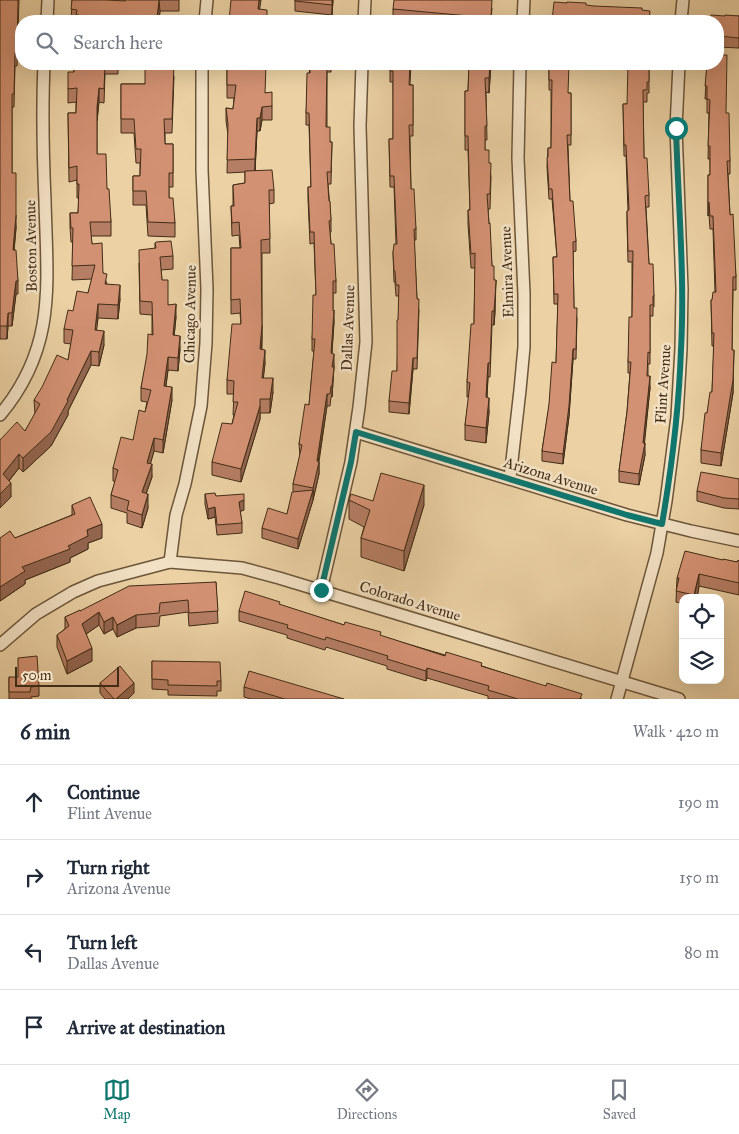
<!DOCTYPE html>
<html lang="en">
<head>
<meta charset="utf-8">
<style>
	body { margin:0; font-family:"IM FELL Great Primer",serif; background:#f6f6f7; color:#1f2937 }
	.controls { position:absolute; right:15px; bottom:15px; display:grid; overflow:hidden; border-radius:10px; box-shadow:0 5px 20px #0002 }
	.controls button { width:45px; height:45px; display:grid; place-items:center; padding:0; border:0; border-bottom:1px solid #e0e1e3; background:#fff; color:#1f2937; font:25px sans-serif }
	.scale { position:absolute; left:15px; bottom:12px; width:104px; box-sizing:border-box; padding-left:5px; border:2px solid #422d17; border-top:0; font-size:14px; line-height:18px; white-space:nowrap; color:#422d17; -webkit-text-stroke:4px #f2e1c4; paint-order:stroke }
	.stop { position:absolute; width:15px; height:15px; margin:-11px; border:4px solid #0f766e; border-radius:50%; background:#fff }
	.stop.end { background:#0f766e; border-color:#fff; box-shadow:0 1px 5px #0008 }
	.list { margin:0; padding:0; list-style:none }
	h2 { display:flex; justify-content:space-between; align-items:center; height:65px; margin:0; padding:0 20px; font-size:21px }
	h2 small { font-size:16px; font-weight:400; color:#747a83 }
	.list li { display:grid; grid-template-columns:32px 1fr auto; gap:15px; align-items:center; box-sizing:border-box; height:75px; padding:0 20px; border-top:1px solid #e0e1e3 }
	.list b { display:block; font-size:19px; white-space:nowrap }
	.list p { margin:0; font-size:16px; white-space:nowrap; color:#747a83 }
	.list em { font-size:16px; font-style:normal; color:#747a83 }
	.icon { flex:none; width:28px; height:28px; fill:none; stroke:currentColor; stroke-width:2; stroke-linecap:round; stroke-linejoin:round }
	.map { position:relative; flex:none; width:739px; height:699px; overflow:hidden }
	.search { position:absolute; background:#fff; box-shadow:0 5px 20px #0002; left:15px; right:15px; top:15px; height:55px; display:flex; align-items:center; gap:12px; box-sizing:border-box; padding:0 18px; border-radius:20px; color:#747a83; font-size:19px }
	.sheet { height:365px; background:#fff }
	nav { display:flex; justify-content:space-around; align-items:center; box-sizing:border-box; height:70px; border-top:1px solid #e0e1e3; background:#fff; font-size:14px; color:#747a83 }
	nav a { display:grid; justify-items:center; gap:2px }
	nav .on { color:#0f766e }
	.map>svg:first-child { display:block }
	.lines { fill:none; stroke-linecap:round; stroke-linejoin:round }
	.minor-casing { stroke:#6c563a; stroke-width:14 }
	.minor { stroke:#f2e1c4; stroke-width:11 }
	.wall { fill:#b57d63; stroke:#422d17 }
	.shaded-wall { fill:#946650; stroke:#422d17 }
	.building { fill:#d39173; stroke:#422d17 }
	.route { stroke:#0f766e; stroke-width:6 }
	.labels { text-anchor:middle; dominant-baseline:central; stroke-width:5; stroke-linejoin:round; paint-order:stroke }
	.street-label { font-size:15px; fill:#422d17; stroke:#f2e1c4 }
</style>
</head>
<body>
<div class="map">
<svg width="739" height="699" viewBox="0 0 739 699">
	<rect width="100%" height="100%" fill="#ebd1a4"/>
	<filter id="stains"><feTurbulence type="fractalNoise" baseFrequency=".004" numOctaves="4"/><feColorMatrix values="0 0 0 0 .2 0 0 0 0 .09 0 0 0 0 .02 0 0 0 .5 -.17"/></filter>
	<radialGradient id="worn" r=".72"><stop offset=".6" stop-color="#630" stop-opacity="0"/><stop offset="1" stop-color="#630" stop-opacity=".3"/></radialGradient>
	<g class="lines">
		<defs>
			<g id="minor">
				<path d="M47,21L48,0"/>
				<path d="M205,21L207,0"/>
				<path d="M364,21L365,0"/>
				<path d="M523,21L524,0"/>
				<path d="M681,21L683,0"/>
				<path d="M0,415C57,347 47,284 45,201C43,156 42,109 44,64"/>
				<path d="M356,432L627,515L691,531L739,541"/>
				<path d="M510,478L520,390L524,347V294L518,158L520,64"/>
				<path d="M170,562L176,515L185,484L201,406L206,343L207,289L202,170V64"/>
				<path d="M321,590L351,462L359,407L366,342L360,126L362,64"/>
				<path d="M0,645L36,614L73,592L98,581L170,562L242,568L279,578L679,699"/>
				<path d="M617,699L657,553L666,501L677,417L681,349L682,289L676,128L679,64"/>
			</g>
		</defs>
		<use href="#minor" class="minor-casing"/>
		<use href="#minor" class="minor"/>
	</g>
	<g class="wall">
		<path d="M0,0H19L17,66H15L14,107H12V173L16,228L14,250L18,281V294H16L12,326H8L7,339H0Z"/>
		<path d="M72,0L125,1V0H179V11H160L159,18L171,21H71Z"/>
		<path d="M295,0H333L332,15L295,11Z"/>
		<path d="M492,8L491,21H417L393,19V9Z"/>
		<path d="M725,16H739V48L718,47V21Z"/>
		<path d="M74,64H118V74H105L104,103L99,102L97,121V154L107,189L111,222V236H91L92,244L107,284L120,299L118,319L98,318L96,330L104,345L99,366L91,365L68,411V415L51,446L23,472L19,468L9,481L11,497L0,508L25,431L35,414L34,400L68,360L71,344L64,343V329L73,311L88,293L92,279L72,280L73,242H71L70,227V213H78L79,198H77V180L69,182L68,113H76V102L68,103V89L74,72Z"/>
		<path d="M310,64H331V72H327V127L330,142H332L331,184H328L331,220V232H330L331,244L336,281V293H333V311L334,322L332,353L334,366L332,397H331L330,406H327L319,462V474L313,500L298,549L262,538V528L287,514L293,492V484L300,456L299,444L309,405L314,351H312V339L316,295L314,243L310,244L308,199V187H311L309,125H306V113Z"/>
		<path d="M390,64H411L410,85H413V136H410L411,189L416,229V240H414L417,299L419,310L417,369H413L409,414L389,412V401L397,371L399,296H396L395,282H394L393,252L396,244L394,187H390L389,139H393V82H390Z"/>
		<path d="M469,64H491L489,93L486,92L487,140H485V150L489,163L491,177L490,209H488L492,266L494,280L495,312L494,325H492L490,377H488L487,397L489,412L486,443L465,440V425L469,397H467V382L474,324L475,268H471L468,224V210H470L468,150H465V91H468Z"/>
		<path d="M549,64L568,93H571V145H568L570,201L576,241V251L573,252L574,308L577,318L576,359H573L569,416L563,464L542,461V451L556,363L558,304H554L553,257H557L552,199H549L547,167L548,148H551V90H549Z"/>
		<path d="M649,64V93H647V102H643L644,158L649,195V207H646L649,264L654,296V307H653V316H650V364H648V376L650,388L644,443L645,455L639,485L619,482V471L627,412L630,373H628V362L632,317V262H628L627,222V211H628L626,156H624L623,104H627Z"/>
		<path d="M707,64L726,113L730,161V174H728L730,215L736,277V290H733L732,350L733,393L721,466L701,463V450L707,413L712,392L714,346H712L711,300H712L715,292L713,229H710L709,215L708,216V175H710V159H708L709,113H707V99H705Z"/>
		<path d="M227,67H235L266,93L272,106V120H262L260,131H257L255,171L274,190V203L269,204L270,253H262V349L265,363L263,378L273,392L270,413H260V419L241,482L212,475V462L232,424L234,415H233L234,394H227V380L241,324L240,313L231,314V248H240L239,235L232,236L231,206H233V185L245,183V172L227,173L228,135L226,121V108L233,109L234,98H227Z"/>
		<path d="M174,76L172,133H165V144H173V187H169V198L175,223V237L148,236L146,205H133V176H140V163H136L134,133H121V84H145Z"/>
		<path d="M155,243L173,256V269L161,270L162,280L168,305L176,317L174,336L180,349L178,371L168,370L166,386L172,400L163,453L154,451L150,464L152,477L146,494L148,508L142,528L127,523V513L111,508V495L115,482L113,481V468L133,440L145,412L147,402L141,401V388L152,335V315L140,314L139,263L155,249Z"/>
		<path d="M739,479V509L724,508L697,501V491Z"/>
		<path d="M205,494L216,496L244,510L240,511L242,523V533L217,535L215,517L208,519L205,504Z"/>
		<path d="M349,500L373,501L424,505L404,571L361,557V538L364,527L349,519Z"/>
		<path d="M72,505L102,538L88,543V549L70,558V562L25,580V584L0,601V538H15L72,515Z"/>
		<path d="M723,560L737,562L739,561V595L699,586L697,598H683V604L676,602L677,578Z"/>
		<path d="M216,582L218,623L189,626L188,612L160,616L159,626L136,628L117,637L113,629L104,634L99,625L86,634L92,661L67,674L57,647V635L65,629V617L80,611Z"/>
		<path d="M280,605L344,625L482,666L582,699H488V696L427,678L426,681L387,669V666L326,647L325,650L287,638V635L239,621V611Z"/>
		<path d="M152,661L221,681V691H217V696L168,695V690L152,689Z"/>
		<path d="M9,677L39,686V696L31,697V699H9Z"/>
		<path d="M100,683L134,693L128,699H105L100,693Z"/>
		<path d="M244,687L344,699H251L244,697Z"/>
	</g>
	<g class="shaded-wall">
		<path d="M159,0L160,11L159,21H157Z"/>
		<path d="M259,0H261L258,21V9Z"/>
		<path d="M332,0H333L332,15Z"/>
		<path d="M490,64H491L489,93V78Z"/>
		<path d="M99,88V102L97,121V107Z"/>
		<path d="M262,107V120L260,131V118Z"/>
		<path d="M257,118V131L255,172V159Z"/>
		<path d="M709,202V215L708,216V203Z"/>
		<path d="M16,215V228L13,263V250Z"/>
		<path d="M496,280L495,312L494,325V311Z"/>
		<path d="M16,281V294L12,326V313Z"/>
		<path d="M120,285V299L118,319V305Z"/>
		<path d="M98,304V318L95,344V330Z"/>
		<path d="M176,304V317L173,348V335Z"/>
		<path d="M334,310V322L331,365V353Z"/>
		<path d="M8,313V326L7,339V326Z"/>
		<path d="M262,325V339L260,363V349Z"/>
		<path d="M104,331V345L99,366V352Z"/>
		<path d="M180,336V349L178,371V358Z"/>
		<path d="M573,349V359L569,416L563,464V454Z"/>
		<path d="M265,350V363L262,392V378Z"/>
		<path d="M734,350L733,393L721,466V453Z"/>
		<path d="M91,351V365L68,411V415L51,446L23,472V458L67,400Z"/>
		<path d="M334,354V366L332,397V367Z"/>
		<path d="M168,357V370L164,399V386Z"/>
		<path d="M413,358V369L409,414V403Z"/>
		<path d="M488,363V377L486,412V397Z"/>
		<path d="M650,376V388L644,448L645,443V455L639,485V474L643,443Z"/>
		<path d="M273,378V392L270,413V399Z"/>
		<path d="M172,387V400L163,453V440Z"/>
		<path d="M327,394V406L317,469L319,462V474L313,500V488Z"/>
		<path d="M489,398V412L486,443V428Z"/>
		<path d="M260,406V419L241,482V469Z"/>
		<path d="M154,438V451L147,476V463Z"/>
		<path d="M19,454V468L3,488V474Z"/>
		<path d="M152,464V477L142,505V492Z"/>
		<path d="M11,483V497L0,508V494Z"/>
		<path d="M424,485V505L404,571V551Z"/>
		<path d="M313,490V500L298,549V539Z"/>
		<path d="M148,494V508L142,528V515Z"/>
		<path d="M244,500V510L239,512V502Z"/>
		<path d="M215,507V517L208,519V509Z"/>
		<path d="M102,524V538L88,543V549L70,558V562L25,580V584L0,601V587L22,567L68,546L87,530Z"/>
		<path d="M699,574V586L697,598H694Z"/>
		<path d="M99,612V625L82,637V624Z"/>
		<path d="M136,615V628L117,637V625Z"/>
		<path d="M113,617V629L104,634V622Z"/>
		<path d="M92,648V661L67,674V661Z"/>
		<path d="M427,668V678L426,681V671Z"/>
		<path d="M134,683V693L128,699H116Z"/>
	</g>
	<g class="building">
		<path d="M0,0H18L17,53H15L14,94H12V173H16V215L13,250H16L18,281H16L12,313H8L7,326H0Z"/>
		<path d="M72,0H106L125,1V0H159L157,18H171V21H79V15H76L77,10L71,9Z"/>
		<path d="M231,0H259L258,9L267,10V21H229Z"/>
		<path d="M295,0H332V5L295,1Z"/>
		<path d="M394,0H492L491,18L393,9Z"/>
		<path d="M554,2L567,3V2L586,3V5L594,6L642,8V10L650,11L649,21H552Z"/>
		<path d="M711,15L725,16V15L739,16V38L718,36V21H711Z"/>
		<path d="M718,55H727L726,113H729L730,161H727L730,215L733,214L736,277H733L732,350H734L733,380L721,453L701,450L705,413H707L710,392H712L714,333H712L711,300H712L713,292H716L713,216H710L709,202L708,203V175H710V146H708L710,100L707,99V86H705L707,64H718Z"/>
		<path d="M74,64H105L104,89L99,88L97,107V154H106L107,189H109L111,222H90L92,244L102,243L103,273L107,274L105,284L120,285L118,305L98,304L95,330L104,331L99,352L91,351L67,400L68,401L51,432L23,458L19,454L3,474L11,483L0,494V440L17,422L25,431L40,404L34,400L42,387L57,355L68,360L73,330L64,329L68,310L73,311L77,291L88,293L95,265L72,266L73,228H71L70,213H78L79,184H77V166L69,168L68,113H76L77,88L68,89V72H74Z"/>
		<path d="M145,64H174L172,119H164L165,144H173V173H169V198H173L175,223L148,222L146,191H133V176H140L141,149H136L134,119H121V84H145Z"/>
		<path d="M235,64H266L265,93L272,92V106L262,107L260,118H257L255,159L227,160L228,124L226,108L233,109L236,85H227V67H235Z"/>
		<path d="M310,64H327L326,127H330V142H332L331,172H327L329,201H330L331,220L329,221L331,244H334L336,281H333V311L334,310L331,353L334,354L332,367H334L332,386H331L330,394H327L317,461L319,462L313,488L293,484L302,445L299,444L305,404L309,405L315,339H312L313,295H316L314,232H310L308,187H311L309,113H306L307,73H310Z"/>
		<path d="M390,64H410L409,85H413V125H409L411,189H414L416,229H414L417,299H419L417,358H413L409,403L389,401L392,371H397V320H398L399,285H396L395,271H394L393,252L394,244H397L394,176H390L389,139H393V71H390Z"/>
		<path d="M469,64H490L489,78H485L487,126H485V150H489V163H491L490,194H487L489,224L490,223L492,266H494V280H496L495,298L494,311H492L490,363H488L486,397L489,398L486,428L465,425L470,383L467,382L471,324H474L475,253L471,254L468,210H470L468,136H465V91H468Z"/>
		<path d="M549,64H569L568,93H571V135H567L570,201H573L576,241L573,242L574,308H577L576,349H573L569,406L563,454L542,451L549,404L552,362L556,363L558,294H554L553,257H557L552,189H549L547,157H548V148H551L552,80H549Z"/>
		<path d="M628,64H649V82H647V90H643L644,158H647L649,195L645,196L649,264H653L654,296H653V305H650V353L648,352L647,376H650L643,443H645L639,474L619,471L627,412L631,362H628L629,317H632L633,251H628L627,211L629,210L626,145H624L623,104H627Z"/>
		<path d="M272,170L274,190H269L270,239L261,240L262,325L260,349L265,350L262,378H273L270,399H260V406L241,469L212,462L222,423L232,424L238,402H233L234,381L227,380L232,324H241L240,299L231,300V248H241L239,222L232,223L231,206H234L233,185L245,183V171Z"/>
		<path d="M171,241L173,256L160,257L162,280H168V305L176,304L173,335L180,336L178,358L168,357L164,386L172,387L163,440L154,438L147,463L152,464L142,492L148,494L142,515L127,510L129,501L111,495L118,470L113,468L121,437L133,440L139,410L145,412L151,390L141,388L147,354L148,334L153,335L152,302L140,301L139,250L156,248L155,243L156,242Z"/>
		<path d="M701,472L739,479V499L724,498L697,491Z"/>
		<path d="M381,473L424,485L404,551L361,538L370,510L349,500L351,494L373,501Z"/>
		<path d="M313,490L298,539L262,528L268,508L287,514L292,492Z"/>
		<path d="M215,493L216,496L244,494V500L239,502L242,523L217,525L215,507L208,509L205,494Z"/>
		<path d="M90,497L102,524L87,530L88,536L68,546L70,549L22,567L25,571L0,587V538L10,531L15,538L75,514L72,505Z"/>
		<path d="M685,551L723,560V559L737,562L738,560L739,561V583L699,574L694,595L676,591L679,578H677Z"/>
		<path d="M216,582L218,611L189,613L188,600L160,603L159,613L136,615L117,625L113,617L104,622L99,612L82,624L92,648L67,661L57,635L69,626L65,617L80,610V611L129,586Z"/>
		<path d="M245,591L280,602L279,604L344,625L345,622L381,632L380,635L445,656L446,652L482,663L481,666L546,686L547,683L582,694L580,699H518L488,690L489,686L427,668L426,671L387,659L388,656L326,637L325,640L287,628L288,625L239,611Z"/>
		<path d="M37,656L39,686L31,687L30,692H9V677H18V658Z"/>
		<path d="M152,661L220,662L221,681H217V686L168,685V680L152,679Z"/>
		<path d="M120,666L134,683L116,699H114L100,683Z"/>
		<path d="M249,671L344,699H285L244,687Z"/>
	</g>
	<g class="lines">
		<path class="route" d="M321,590L351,462L356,432L627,515L662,524C672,466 679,408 681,349C685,276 678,201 676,128"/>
	</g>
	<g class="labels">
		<g class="street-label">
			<text transform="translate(31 246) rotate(-91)">Boston Avenue</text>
			<text transform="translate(507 272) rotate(-92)">Elmira Avenue</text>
			<text transform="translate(190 314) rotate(-89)">Chicago Avenue</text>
			<text transform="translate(348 328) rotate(-88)">Dallas Avenue</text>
			<text transform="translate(663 384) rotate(-86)">Flint Avenue</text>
			<text transform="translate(551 476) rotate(17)">Arizona Avenue</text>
			<text transform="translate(410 601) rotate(17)">Colorado Avenue</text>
		</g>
	</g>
	<rect width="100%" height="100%" filter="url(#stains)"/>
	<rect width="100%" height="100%" fill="url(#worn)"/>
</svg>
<div class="controls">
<button><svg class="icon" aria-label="locate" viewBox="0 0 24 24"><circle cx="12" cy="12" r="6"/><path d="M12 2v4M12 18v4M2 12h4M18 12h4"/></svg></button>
<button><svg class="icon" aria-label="layers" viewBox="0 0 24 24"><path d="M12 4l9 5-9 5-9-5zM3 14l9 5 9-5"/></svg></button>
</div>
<div class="scale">50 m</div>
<div class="stop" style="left:676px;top:128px"></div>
<div class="stop end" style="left:321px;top:590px"></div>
<div class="search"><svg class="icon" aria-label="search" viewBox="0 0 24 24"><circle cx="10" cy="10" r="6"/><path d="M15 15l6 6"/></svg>Search here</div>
</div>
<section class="sheet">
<h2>6 min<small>Walk · 420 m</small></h2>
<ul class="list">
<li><svg class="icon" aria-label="ahead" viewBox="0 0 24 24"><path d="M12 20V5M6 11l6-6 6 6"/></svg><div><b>Continue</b><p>Flint Avenue</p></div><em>190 m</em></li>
<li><svg class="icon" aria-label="right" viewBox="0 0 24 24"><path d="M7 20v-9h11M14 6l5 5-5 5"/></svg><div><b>Turn right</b><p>Arizona Avenue</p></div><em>150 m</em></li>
<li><svg class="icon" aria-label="left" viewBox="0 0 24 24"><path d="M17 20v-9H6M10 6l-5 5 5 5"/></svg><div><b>Turn left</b><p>Dallas Avenue</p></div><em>80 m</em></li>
<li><svg class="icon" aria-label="arrive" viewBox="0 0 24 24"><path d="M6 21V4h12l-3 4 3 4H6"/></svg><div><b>Arrive at destination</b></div></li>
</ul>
</section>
<nav>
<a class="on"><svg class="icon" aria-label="map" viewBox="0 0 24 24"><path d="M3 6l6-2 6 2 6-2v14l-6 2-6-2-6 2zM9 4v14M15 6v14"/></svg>Map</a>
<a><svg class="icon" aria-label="directions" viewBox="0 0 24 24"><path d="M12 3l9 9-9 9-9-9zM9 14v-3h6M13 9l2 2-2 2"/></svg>Directions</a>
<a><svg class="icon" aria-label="saved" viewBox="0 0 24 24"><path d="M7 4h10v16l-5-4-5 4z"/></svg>Saved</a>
</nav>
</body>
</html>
